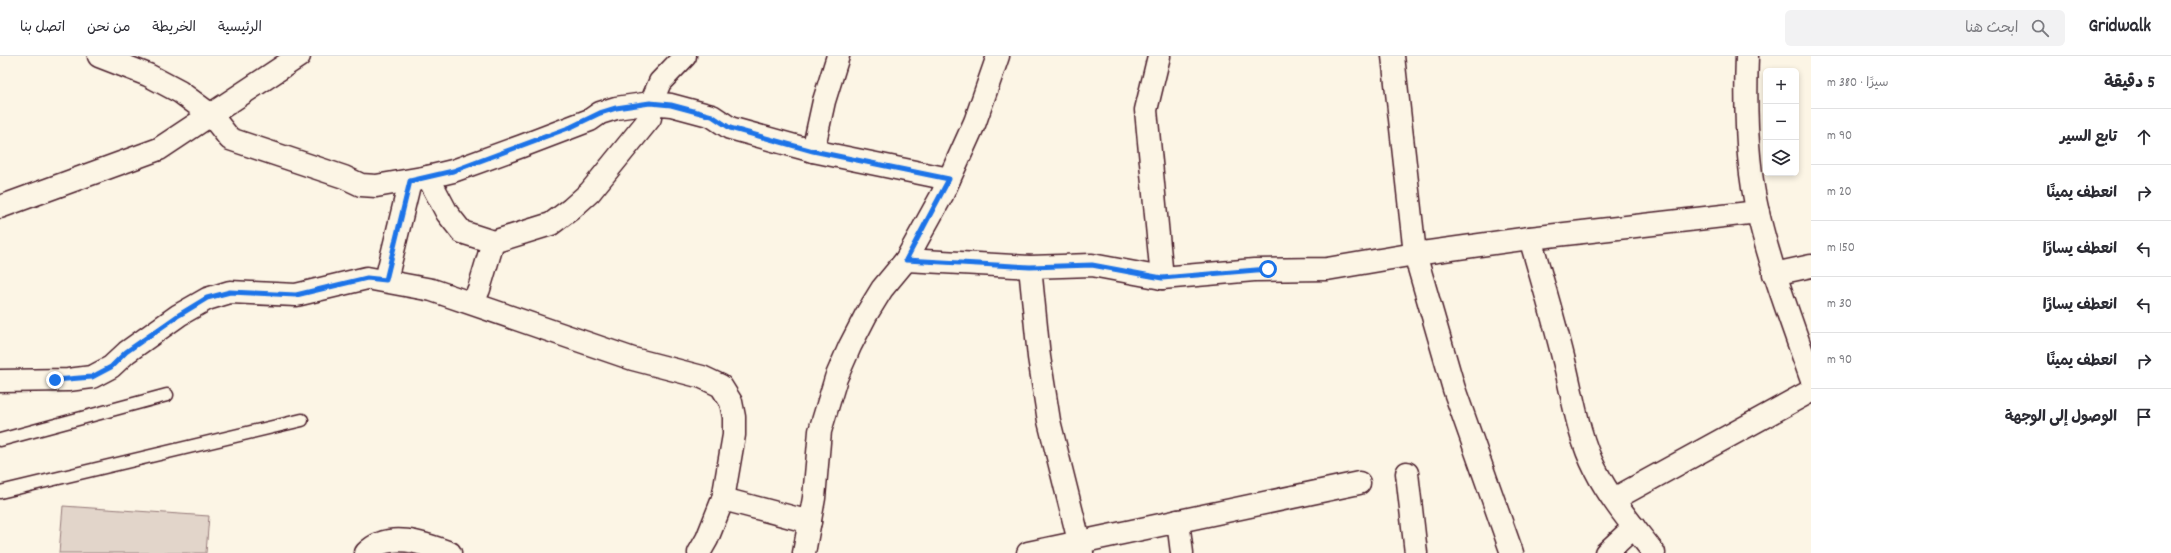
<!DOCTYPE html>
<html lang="ar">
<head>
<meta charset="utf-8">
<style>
	body { margin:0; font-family:Dekko,"Playpen Sans Arabic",sans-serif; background:#f2f2f3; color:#2b2b33; direction:rtl }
	.controls { position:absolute; right:12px; top:12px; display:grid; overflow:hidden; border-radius:6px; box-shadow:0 2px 6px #0003 }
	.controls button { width:36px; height:36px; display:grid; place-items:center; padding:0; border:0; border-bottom:1px solid #e1e1e2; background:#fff; color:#2b2b33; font:20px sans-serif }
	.stop { position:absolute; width:12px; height:12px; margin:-9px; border:3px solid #1a73e8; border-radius:50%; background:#fff }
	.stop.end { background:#1a73e8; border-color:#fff; box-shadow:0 1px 4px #0008 }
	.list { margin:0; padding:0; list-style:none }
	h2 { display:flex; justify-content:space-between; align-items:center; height:52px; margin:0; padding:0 16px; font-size:17px }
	h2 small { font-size:13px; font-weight:400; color:#7c7c81 }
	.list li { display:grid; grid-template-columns:26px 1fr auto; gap:12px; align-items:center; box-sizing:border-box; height:56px; padding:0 16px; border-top:1px solid #e1e1e2 }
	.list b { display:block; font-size:15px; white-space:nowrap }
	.list em { font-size:13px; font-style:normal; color:#7c7c81 }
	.icon { flex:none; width:22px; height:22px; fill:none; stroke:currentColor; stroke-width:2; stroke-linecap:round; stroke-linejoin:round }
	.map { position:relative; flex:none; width:1811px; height:497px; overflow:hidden; direction:ltr }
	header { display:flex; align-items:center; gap:24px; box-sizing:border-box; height:56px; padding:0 20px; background:#fff; border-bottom:1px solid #e1e1e2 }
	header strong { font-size:19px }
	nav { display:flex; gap:22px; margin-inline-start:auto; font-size:14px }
	.search { width:280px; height:36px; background:#f2f2f3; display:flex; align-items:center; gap:10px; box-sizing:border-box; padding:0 14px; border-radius:6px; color:#7c7c81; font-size:15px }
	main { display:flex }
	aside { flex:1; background:#fff }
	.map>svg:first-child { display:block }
	.green { fill:#e2d5ca; stroke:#967a7a }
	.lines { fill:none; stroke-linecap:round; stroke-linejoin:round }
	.service-casing { stroke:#4a1f2b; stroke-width:15 }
	.minor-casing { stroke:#4a1f2b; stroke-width:25 }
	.service { stroke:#fcf5e5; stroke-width:12 }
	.minor { stroke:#fcf5e5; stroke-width:22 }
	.route { stroke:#1a73e8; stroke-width:5 }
</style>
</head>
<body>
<header>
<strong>Gridwalk</strong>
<div class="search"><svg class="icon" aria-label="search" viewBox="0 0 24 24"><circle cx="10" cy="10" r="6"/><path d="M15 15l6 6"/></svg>ابحث هنا</div>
<nav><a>الرئيسية</a><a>الخريطة</a><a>من نحن</a><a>اتصل بنا</a></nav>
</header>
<main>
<aside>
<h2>5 دقيقة<small>سيرًا · 380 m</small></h2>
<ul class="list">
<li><svg class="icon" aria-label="ahead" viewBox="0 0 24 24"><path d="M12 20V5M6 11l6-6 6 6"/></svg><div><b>تابع السير</b></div><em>90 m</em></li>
<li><svg class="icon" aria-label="right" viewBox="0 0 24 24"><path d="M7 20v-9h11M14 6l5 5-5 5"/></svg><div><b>انعطف يمينًا</b></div><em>20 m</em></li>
<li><svg class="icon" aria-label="left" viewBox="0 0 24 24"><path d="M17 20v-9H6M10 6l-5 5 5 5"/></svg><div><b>انعطف يسارًا</b></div><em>150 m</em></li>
<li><svg class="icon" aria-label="left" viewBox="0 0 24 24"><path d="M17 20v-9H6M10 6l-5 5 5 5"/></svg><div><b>انعطف يسارًا</b></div><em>30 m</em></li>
<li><svg class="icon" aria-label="right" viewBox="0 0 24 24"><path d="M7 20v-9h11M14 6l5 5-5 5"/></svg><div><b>انعطف يمينًا</b></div><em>90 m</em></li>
<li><svg class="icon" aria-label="arrive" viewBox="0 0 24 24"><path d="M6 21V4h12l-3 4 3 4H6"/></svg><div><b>الوصول إلى الوجهة</b></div></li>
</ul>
</aside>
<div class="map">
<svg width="1811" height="497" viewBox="0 0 1811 497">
	<rect width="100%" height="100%" fill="#fcf5e5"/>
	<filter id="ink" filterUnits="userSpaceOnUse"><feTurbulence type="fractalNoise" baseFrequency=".025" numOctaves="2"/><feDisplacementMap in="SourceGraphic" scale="8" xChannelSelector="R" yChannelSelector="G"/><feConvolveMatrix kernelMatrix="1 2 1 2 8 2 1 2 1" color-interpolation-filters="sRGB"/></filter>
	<g filter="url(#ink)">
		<path class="green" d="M63,450L209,460L206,497H59Z"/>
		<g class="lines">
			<defs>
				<g id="service">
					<path d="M0,384L167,339"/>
					<path d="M0,436L302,364"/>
				</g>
				<g id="minor">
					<path d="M99,0L148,19L180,36L211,59L230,83L344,121L361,129L376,130L428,121L453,115L522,90L590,64L600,57L616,52L651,47L660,26L685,0"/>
					<path d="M1159,0L1146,54L1162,222"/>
					<path d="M1393,0L1415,198L1454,333L1512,497"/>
					<path d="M1747,0C1745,52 1746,106 1758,157C1771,213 1792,267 1811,322"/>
					<path d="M813,95L824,45L838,0"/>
					<path d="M428,121L447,157L462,176L493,186L551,168L571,153L590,136L650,62L651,47L671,49L712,60L730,72L813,95L949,123"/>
					<path d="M0,151L159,93L299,0"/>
					<path d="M1530,182C1542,223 1554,264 1564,305C1573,341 1578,380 1595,413C1610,443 1633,470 1654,497"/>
					<path d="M906,204L1030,211L1092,209L1162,222L1254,214L1327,213L1415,198L1530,182L1758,156"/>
					<path d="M1030,211L1039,301L1049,365L1082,497"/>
					<path d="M1774,218L1811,210"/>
					<path d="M386,224L410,125"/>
					<path d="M473,247L479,233L493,186"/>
					<path d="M0,325L68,324L92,321L111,311L127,296L179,259L207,243L230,236L296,239L367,222L432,234L633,303L702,321L721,330L731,346L734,361V379L723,443L707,483L699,497"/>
					<path d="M1407,417L1416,497"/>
					<path d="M723,443L810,466"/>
					<path d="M1614,443L1811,335"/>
					<path d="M1178,465L1182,497"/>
					<path d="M366,497C388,474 424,487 450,497"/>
					<path d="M804,497L814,442L820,375L836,322L850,290L866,259L882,233L906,204L942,139L975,66L998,0"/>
					<path d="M1028,497L1359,427"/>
					<path d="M1606,497L1634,471"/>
				</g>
			</defs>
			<use href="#service" class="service-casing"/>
			<use href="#minor" class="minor-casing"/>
			<use href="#service" class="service"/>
			<use href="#minor" class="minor"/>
		</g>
	</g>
	<g class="lines" filter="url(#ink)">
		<path class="route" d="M55,324L92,321L111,311L126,296L179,259L207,242L230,236L296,239L367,222L386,224L410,125L453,115L571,71L600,57L616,52L650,47L671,49L712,60L730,72L813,95L949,123L906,204L1030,211L1092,209L1162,222L1268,213"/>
	</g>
</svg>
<div class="controls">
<button>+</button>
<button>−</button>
<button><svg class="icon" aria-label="layers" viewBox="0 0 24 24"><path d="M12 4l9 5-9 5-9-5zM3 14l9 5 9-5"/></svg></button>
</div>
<div class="stop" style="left:1268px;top:213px"></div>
<div class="stop end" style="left:55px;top:324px"></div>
</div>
</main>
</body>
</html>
